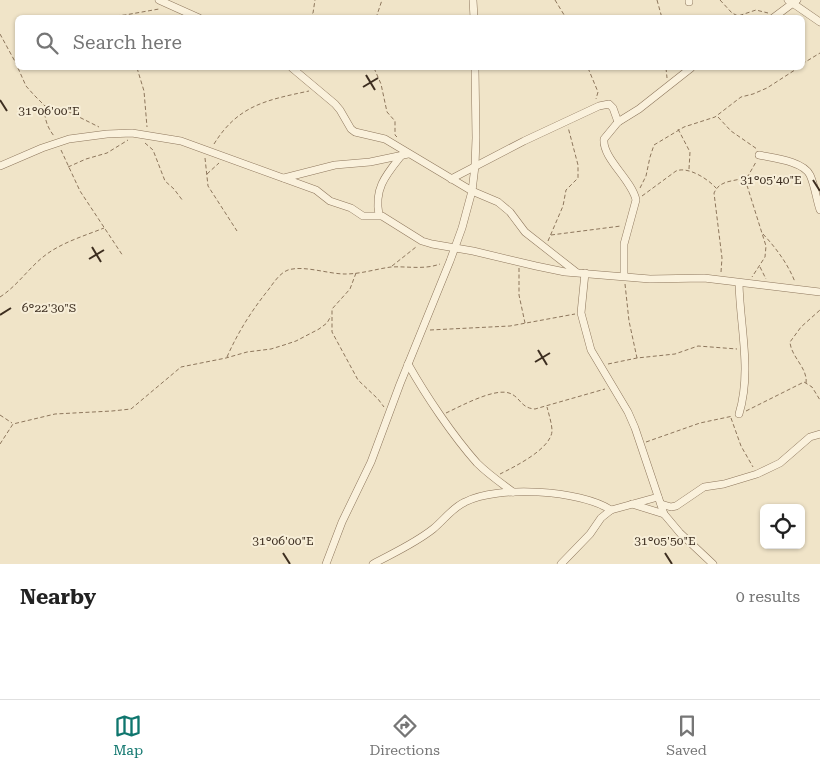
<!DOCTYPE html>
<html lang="en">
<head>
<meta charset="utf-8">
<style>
	body { margin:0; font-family:"Roboto Serif",serif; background:#f2f2f2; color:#222 }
	.controls { position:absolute; right:15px; bottom:15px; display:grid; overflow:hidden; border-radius:8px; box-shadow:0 1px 4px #0004 }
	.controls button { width:45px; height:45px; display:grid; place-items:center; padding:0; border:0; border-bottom:1px solid #e0e0e0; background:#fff; color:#222; font:25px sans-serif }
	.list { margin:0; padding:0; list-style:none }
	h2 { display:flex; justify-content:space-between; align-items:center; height:65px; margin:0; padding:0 20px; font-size:21px }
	h2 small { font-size:16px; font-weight:400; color:#767676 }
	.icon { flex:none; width:28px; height:28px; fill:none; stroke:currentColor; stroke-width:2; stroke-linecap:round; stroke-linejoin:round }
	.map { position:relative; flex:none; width:820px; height:564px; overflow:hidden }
	.search { position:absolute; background:#fff; box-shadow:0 1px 4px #0004; left:15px; right:15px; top:15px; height:55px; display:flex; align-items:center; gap:12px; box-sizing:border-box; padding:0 18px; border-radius:8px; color:#767676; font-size:19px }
	.sheet { height:135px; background:#fff }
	nav { display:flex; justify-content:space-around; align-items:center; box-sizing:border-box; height:70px; border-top:1px solid #e0e0e0; background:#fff; font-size:14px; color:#767676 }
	nav a { display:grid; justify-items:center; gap:2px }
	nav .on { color:#0f766e }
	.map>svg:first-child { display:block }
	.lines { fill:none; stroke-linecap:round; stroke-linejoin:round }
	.minor-casing { stroke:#8d765c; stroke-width:8 }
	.path { stroke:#8d765c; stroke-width:1; stroke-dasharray:4 2.5; stroke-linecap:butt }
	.minor { stroke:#faf1dc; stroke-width:7 }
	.ticks { fill:none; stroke:#3d2e20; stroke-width:2 }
	.ticks-label { font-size:12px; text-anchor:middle; fill:#3d2e20; stroke:#f7eed8; stroke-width:4; stroke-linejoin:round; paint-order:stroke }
</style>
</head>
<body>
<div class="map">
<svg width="820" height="564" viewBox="0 0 820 564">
	<rect width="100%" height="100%" fill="#f0e4c8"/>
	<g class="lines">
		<defs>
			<g id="minor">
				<path d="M159,0L199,18"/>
				<path d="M473,0L474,18"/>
				<path d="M689,0V2"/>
				<path d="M788,0L820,22"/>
				<path d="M773,18L797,0"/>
				<path d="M292,68L335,104L340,110L351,129L355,132L385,139L472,191L498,202L510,212L525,232L576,272"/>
				<path d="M759,155C773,158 803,161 810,175C815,186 816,198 820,210"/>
				<path d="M0,166L42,148L69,139L107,134L132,133L181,141L316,190L330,201L351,208L363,216H382L422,241L432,244L473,251L536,266L565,272L650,279L704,278L820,292"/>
				<path d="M284,178L335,165L370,162L408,154"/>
				<path d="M451,179L524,141L599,106L609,104L613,108L618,122"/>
				<path d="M379,215C374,189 385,176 401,156"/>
				<path d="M585,273L581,313L591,350L628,412L635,428L664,514L680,533L713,564"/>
				<path d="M624,276V244L636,200C632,180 602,158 604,139L618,122L639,109L691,68"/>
				<path d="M739,283C740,327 752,371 739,414"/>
				<path d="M408,364C426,396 453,436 477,463C488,474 501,483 513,492"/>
				<path d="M632,504L664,514"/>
				<path d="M661,504L671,507L676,506L704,487L724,484L757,474L780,463L810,437L820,434"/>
				<path d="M326,564L342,522L371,462L400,384L450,261L462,228L472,191L475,166L476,138L475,68"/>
				<path d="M373,564C393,553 414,544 433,529C444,520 452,508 465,502C498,485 580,490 611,510"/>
				<path d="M561,564L590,534L601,518L611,510L658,497"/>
			</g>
		</defs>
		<use href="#minor" class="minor-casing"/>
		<g class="path">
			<path d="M555,0L566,18"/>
			<path d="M657,0L662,18"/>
			<path d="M720,0L732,13L738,16L756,10L768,13"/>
			<path d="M90,18L125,15L159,9"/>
			<path d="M308,18L313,13L315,0"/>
			<path d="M376,18L382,0"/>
			<path d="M0,34L18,67"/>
			<path d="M802,64L820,53"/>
			<path d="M18,68L26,86L34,95L45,106L69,112L99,127"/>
			<path d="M137,68L144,91L147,127"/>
			<path d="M374,68L381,84L387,112L395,121V135L397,137"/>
			<path d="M588,68L598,92L596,99"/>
			<path d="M666,68L667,78"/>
			<path d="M45,107C44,118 47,127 54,136"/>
			<path d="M718,117L731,131L757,149"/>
			<path d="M678,129L690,152L689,169"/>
			<path d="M145,143L153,150L165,181L174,189L183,201"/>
			<path d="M214,144C238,105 267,100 309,91"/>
			<path d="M61,150L80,191L123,256"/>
			<path d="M205,158L208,186L237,231"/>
			<path d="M68,167L86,159L107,153L128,140"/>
			<path d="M207,174L219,163"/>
			<path d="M745,179L766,246L765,257L752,277"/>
			<path d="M640,188L646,176L650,157L654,145L684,127L715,117L741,97L753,94L767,88L798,68"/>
			<path d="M642,196L676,171C688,166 708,179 716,188"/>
			<path d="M763,234C776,248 788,264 795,282"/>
			<path d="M551,235L621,226"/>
			<path d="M548,241L563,206L566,190L578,178V165L568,127"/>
			<path d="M392,266L416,247"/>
			<path d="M760,267L766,279"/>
			<path d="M519,268V295L525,323"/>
			<path d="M721,272L722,258L714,193C721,178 735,183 748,176L756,162"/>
			<path d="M356,273L350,289L332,309V332L358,380L378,399L384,407"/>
			<path d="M625,284L629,321L637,358"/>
			<path d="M0,297C17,286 28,269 43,257C60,243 84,236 104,228"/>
			<path d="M430,330L510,326L575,314"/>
			<path d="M227,357C238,332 252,310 269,289C274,282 280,273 288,270C304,265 328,274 345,274C361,274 376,269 391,267C407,266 424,270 440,264"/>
			<path d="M608,364L637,358L675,354L698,346L737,349"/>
			<path d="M806,383C808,368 791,357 790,342L801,327L820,310"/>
			<path d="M746,411L804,382L812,387L820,400"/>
			<path d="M446,413C461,406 494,388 509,393C521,397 520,408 535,409L605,389"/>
			<path d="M0,415L12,423"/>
			<path d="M731,418L741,446L753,467"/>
			<path d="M646,442L700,423L733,416"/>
			<path d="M0,444L13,424L55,414L112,411L131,409L181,367L226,358L247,352L271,349L284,345L296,341L319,329L327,323L331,316"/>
			<path d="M500,474C514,467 551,449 552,431C552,424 549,415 547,407"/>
		</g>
		<use href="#minor" class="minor"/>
	</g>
	<path class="ticks" d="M366,75L375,90M363,87L378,78M0,100L7,111M813,180L820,191M92,247L101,262M89,259L104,250M0,315L11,308M538,350L547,365M535,362L550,353M283,553L290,564M665,553L672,564"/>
	<g class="ticks-label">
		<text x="49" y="115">31°06'00"E</text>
		<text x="771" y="184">31°05'40"E</text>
		<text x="49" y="312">6°22'30"S</text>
		<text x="283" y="545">31°06'00"E</text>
		<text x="665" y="545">31°05'50"E</text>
	</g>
</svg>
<div class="controls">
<button><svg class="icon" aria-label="locate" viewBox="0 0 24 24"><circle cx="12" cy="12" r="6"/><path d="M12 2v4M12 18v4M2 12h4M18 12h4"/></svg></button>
</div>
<div class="search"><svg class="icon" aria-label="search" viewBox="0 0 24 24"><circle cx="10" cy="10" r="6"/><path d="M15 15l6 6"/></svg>Search here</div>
</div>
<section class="sheet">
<h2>Nearby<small>0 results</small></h2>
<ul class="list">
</ul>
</section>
<nav>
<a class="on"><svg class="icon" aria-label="map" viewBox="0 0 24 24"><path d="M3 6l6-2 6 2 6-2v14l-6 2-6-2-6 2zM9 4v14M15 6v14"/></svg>Map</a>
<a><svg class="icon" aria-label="directions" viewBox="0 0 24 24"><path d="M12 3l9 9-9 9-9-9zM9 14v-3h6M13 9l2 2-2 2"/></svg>Directions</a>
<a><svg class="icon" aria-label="saved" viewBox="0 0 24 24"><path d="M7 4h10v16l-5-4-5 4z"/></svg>Saved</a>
</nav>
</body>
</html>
